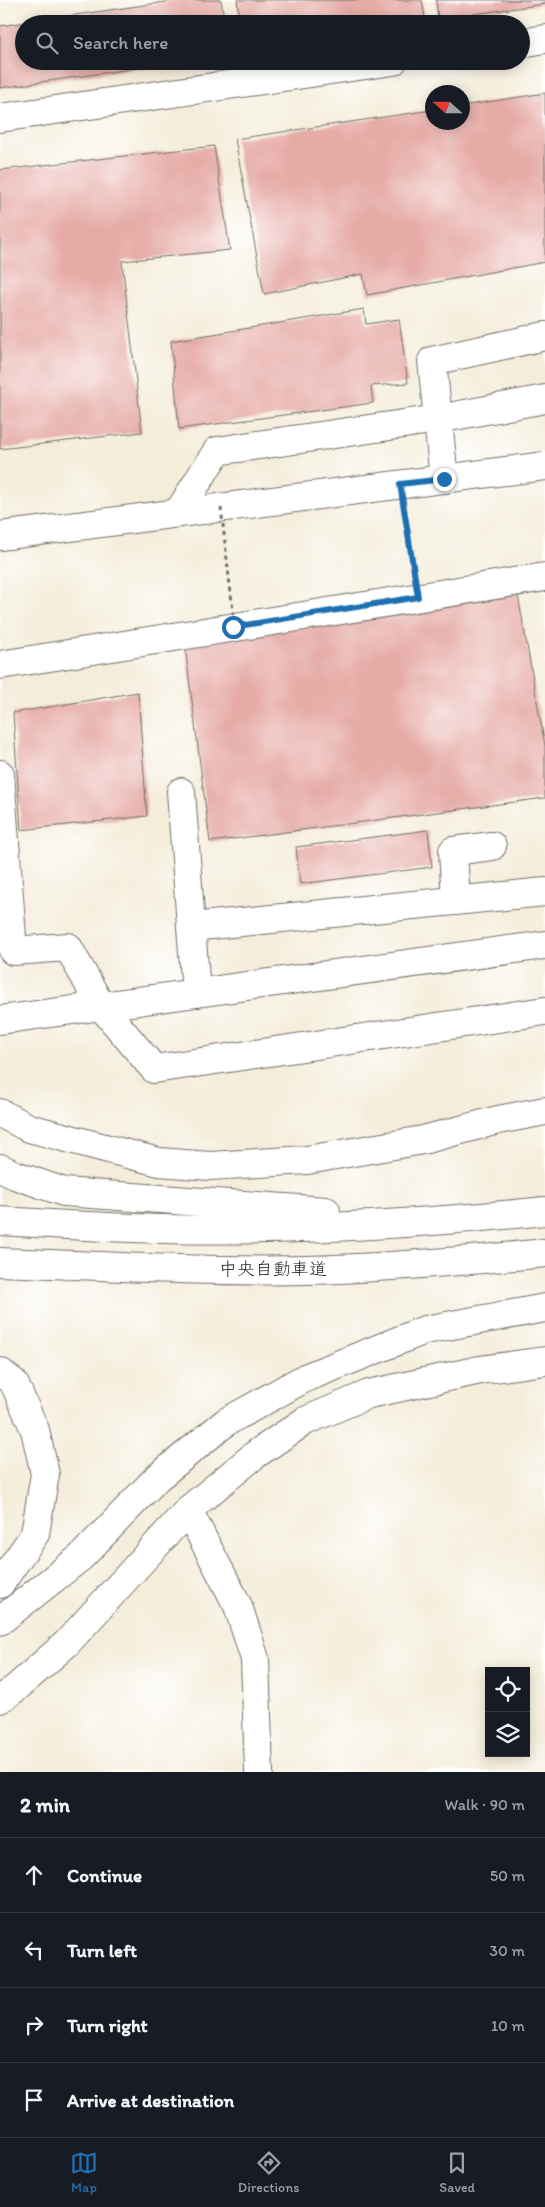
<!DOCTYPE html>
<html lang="en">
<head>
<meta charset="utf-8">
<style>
	body { margin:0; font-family:Itim,"Klee One",sans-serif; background:#242831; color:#f1f3f6 }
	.controls { position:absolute; right:15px; bottom:15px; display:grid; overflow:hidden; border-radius:0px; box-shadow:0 2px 12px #0003 }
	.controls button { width:45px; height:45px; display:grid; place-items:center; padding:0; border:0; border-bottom:1px solid #363941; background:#171b24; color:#f1f3f6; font:25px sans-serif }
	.compass { position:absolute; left:425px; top:85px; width:45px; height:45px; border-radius:50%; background:#171b24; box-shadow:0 2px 12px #0003; rotate:291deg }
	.stop { position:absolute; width:15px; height:15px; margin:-11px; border:4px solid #1f6fb2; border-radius:50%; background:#fff }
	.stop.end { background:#1f6fb2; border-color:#fff; box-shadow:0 1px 5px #0008 }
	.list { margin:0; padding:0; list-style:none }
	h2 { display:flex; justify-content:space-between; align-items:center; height:65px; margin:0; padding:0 20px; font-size:21px }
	h2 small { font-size:16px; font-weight:400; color:#9ea1a6 }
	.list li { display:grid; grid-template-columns:32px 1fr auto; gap:15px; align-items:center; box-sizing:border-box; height:75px; padding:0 20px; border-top:1px solid #363941 }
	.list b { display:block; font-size:19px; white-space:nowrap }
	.list em { font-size:16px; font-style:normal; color:#9ea1a6 }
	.icon { flex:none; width:28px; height:28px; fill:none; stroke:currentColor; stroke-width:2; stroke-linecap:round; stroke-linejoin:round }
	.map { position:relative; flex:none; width:545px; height:1772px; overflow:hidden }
	.search { position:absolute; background:#171b24; box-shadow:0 2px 12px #0003; left:15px; right:15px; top:15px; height:55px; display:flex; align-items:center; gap:12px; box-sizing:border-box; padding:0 18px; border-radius:28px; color:#9ea1a6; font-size:19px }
	.sheet { height:365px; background:#171b24 }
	nav { display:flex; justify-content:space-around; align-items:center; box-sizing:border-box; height:70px; border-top:1px solid #363941; background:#171b24; font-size:14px; color:#9ea1a6 }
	nav a { display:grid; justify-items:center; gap:2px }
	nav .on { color:#1f6fb2 }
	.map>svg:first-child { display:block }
	.building { fill:#e6aba6 }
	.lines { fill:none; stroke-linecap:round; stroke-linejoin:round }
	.minor-casing { stroke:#716f68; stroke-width:30 }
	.highway-casing { stroke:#716f68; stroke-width:30 }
	.path { stroke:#716f68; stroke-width:3; stroke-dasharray:4 4; stroke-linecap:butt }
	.minor { stroke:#fff; stroke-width:28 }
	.highway { stroke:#fff; stroke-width:28 }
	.path-bridge { stroke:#716f68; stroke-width:3; stroke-dasharray:4 4; stroke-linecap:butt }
	.route { stroke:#1f6fb2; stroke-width:6 }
	.labels { text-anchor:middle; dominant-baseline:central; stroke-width:4; stroke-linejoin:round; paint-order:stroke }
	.street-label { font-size:18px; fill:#2b2b2b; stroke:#fff }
</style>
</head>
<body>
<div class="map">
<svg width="545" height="1772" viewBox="0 0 545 1772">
	<rect width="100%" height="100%" fill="#fff"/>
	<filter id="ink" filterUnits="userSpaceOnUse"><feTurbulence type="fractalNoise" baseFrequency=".02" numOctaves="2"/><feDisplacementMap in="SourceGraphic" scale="10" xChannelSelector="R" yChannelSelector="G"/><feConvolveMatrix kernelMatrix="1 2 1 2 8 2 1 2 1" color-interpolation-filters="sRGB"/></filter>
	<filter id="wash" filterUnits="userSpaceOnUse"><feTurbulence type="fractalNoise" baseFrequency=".0096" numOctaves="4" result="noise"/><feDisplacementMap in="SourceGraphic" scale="20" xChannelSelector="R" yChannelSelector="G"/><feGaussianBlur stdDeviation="1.12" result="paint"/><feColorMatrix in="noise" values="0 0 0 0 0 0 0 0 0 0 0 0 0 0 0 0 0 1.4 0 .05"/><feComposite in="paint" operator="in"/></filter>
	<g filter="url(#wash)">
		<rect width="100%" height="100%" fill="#f4edda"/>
		<g id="blocks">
			<g class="building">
				<path d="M179,0H221L225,24H24V61L179,62L0,88V26Z"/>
				<path d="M237,0H422L426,24H240Z"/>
				<path d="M436,0H545V4L438,19Z"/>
				<path d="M545,93V262L367,295L363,274L264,294L235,139L432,110V122H462V106Z"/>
				<path d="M214,146L230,250L122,261L142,432L0,449V170Z"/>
				<path d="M364,309L366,324L399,319L408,383L371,386L373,403L179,429L171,341Z"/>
				<path d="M517,590L545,746V798L210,842L185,646Z"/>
				<path d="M138,692L147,816L21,830L13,713Z"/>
				<path d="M428,830L432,867L300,884L296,847Z"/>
			</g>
		</g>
	</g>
	<g filter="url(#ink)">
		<use href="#blocks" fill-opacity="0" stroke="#716f68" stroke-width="1"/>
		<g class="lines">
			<defs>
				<g id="minor">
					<path d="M521,43L545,39"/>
					<path d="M0,118L393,61"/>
					<path d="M444,479L432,361L545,336"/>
					<path d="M178,513L217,451L438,419L545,399"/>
					<path d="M0,536L545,466"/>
					<path d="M0,665L545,577"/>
					<path d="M0,774L13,951L68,947L101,1006L154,1069L545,1011"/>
					<path d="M181,792L196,993"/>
					<path d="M456,901L453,851L492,846"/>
					<path d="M191,927L545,892"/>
					<path d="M0,1020L545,945"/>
					<path d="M0,1113L29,1128L116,1151L159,1162L210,1166L307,1160L423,1140L498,1120L545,1111"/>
					<path d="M188,1510L238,1606L255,1659L259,1772"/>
					<path d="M0,1699L16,1688L67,1643L188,1510L256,1454L305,1421L369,1394L480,1370L545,1361"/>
				</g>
				<g id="highway">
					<path d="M0,1168L15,1175L64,1192L326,1211"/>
					<path d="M0,1221C54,1224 109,1228 163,1229C290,1232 418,1224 545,1211"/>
					<path d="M0,1262C102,1266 205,1272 307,1270C386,1268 466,1261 545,1253"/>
					<path d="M0,1372L14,1383L35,1430L45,1474L35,1534L0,1584"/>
					<path d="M0,1621L81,1557L157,1478L226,1422L305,1378L425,1330L545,1308"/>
				</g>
			</defs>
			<use href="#minor" class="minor-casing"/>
			<use href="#highway" class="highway-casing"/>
			<path class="path" d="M404,509L414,572"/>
			<use href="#minor" class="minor"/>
			<use href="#highway" class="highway"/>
			<path class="path-bridge" d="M221,508L236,637"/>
		</g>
	</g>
	<g class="lines" filter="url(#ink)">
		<path class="route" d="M233,627L418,597L400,484L444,479"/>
	</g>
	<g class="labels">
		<g class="street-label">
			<text x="273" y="1269">中央自動車道</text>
		</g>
	</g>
</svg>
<div class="controls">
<button><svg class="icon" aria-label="locate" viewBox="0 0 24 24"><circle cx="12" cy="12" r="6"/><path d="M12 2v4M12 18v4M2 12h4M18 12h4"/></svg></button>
<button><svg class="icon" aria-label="layers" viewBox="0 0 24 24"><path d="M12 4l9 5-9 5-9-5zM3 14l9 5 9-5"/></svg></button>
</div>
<svg class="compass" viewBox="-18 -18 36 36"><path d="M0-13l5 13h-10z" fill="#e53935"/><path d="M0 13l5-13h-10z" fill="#9ea1a6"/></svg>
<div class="stop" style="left:233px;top:627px"></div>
<div class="stop end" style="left:444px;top:479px"></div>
<div class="search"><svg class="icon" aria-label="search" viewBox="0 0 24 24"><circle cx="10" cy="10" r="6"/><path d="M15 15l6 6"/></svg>Search here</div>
</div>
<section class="sheet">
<h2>2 min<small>Walk · 90 m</small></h2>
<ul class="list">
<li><svg class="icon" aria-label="ahead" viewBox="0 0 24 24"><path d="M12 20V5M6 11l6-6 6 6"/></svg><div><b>Continue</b></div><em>50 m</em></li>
<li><svg class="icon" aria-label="left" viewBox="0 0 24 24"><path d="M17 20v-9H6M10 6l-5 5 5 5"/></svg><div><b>Turn left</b></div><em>30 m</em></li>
<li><svg class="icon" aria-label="right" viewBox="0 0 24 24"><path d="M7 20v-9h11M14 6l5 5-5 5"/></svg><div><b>Turn right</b></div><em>10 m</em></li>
<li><svg class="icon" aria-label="arrive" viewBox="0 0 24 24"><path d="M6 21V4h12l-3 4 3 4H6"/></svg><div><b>Arrive at destination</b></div></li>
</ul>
</section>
<nav>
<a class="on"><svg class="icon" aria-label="map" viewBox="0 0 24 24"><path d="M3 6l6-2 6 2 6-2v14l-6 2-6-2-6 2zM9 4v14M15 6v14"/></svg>Map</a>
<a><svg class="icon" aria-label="directions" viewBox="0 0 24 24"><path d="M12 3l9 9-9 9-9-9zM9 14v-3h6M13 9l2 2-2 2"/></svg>Directions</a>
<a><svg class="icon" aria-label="saved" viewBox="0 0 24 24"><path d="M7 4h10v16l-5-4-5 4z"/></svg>Saved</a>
</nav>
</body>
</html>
